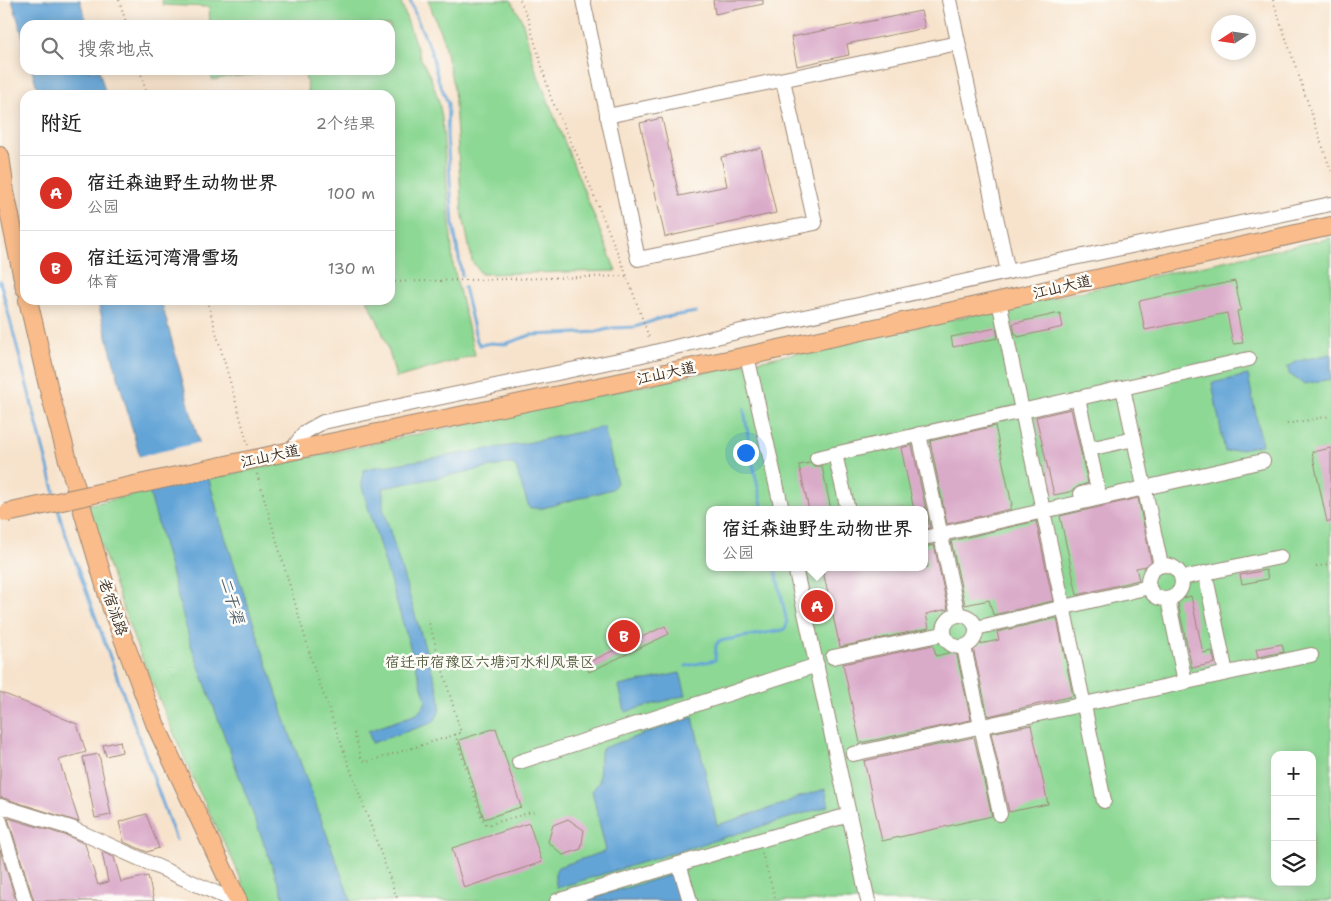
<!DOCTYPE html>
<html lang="zh">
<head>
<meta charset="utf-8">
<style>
	body { margin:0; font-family:"Shantell Sans","LXGW WenKai TC",sans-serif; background:#f2f2f2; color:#222 }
	.controls { position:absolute; right:15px; bottom:15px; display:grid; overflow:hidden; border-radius:10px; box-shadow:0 2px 12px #0003 }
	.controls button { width:45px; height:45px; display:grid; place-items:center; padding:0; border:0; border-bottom:1px solid #e0e0e0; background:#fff; color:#222; font:25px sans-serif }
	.compass { position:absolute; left:1211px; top:15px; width:45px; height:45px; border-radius:50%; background:#fff; box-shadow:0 2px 12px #0003; rotate:258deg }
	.you { position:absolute; left:745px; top:452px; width:18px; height:18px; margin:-12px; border:4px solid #fff; border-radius:50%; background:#1a73e8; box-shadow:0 0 0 8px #1a73e833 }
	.badge { display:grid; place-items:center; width:32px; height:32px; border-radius:50%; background:#d93025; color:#fff; font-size:16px; font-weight:700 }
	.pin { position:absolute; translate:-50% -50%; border:2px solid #fff; box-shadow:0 1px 5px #0006 }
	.popup { position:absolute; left:706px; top:506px; width:222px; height:65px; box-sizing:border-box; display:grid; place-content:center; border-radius:10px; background:#fff; filter:drop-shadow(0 1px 4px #0005); font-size:16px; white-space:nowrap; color:#767676 }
	.popup b { font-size:19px; color:#222 }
	.popup::after { content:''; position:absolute; left:50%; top:100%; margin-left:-10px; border:10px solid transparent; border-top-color:#fff }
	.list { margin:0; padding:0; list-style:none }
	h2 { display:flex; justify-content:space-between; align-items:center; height:65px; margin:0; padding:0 20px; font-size:21px }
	h2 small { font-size:16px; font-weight:400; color:#767676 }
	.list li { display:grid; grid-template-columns:32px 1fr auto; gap:15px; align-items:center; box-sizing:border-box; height:75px; padding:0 20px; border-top:1px solid #e0e0e0 }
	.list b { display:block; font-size:19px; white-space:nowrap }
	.list p { margin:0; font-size:16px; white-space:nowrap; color:#767676 }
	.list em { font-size:16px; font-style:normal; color:#767676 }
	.icon { flex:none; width:28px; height:28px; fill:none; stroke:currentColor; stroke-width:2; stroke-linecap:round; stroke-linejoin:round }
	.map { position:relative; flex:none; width:1331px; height:901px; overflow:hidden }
	.search { position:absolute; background:#fff; box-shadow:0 2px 12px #0003; left:20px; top:20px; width:375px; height:55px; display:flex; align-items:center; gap:12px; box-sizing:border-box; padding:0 18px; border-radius:15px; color:#767676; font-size:19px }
	.panel { position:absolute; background:#fff; box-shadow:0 2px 12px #0003; left:20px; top:90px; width:375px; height:215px; border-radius:15px }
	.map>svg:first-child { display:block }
	.green { fill:#8dd894; stroke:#648159; fill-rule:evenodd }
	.water { fill:#64a4d7; stroke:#50677a }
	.pier { fill:#f7e3cc }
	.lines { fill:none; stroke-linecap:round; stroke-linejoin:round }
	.stream { stroke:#64a4d7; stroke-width:3 }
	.building { fill:#daaac9 }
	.minor-casing { stroke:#998675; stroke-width:16 }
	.major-casing { stroke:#998675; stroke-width:20 }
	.path { stroke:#998675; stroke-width:2; stroke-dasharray:1 4; stroke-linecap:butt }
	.minor { stroke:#fff; stroke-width:14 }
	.major { stroke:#f9bc8a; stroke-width:18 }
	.major-bridge-casing { stroke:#998675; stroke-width:20; stroke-linecap:butt }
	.major-bridge { stroke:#f9bc8a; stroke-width:18 }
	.labels { text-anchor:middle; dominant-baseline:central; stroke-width:5; stroke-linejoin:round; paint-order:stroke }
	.street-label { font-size:15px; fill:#3b2a1e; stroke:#fdfcf7 }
	.park-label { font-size:15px; fill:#545e41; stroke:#fdfcf7 }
	.water-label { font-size:16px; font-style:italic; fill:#4b5b68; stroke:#fdfcf7 }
</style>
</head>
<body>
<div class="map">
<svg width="1331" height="901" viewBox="0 0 1331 901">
	<rect width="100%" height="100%" fill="#fdfcf7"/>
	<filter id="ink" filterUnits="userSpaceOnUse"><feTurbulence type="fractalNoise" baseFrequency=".02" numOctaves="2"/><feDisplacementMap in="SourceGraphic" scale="10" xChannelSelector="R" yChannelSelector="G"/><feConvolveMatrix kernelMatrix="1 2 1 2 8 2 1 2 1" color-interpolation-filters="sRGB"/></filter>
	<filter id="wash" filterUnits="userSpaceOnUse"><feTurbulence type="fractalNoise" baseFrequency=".0096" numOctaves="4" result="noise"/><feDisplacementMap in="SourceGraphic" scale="20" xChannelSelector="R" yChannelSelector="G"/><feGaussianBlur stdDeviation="1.12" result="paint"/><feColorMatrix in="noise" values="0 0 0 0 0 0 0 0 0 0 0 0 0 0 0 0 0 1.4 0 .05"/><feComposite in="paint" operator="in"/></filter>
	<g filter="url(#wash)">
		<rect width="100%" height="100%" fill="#f7e3cc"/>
		<g class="green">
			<path d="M162,0H400L420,57L431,78L439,102L442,118L453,265L475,355L396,378C390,352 381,324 367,300H390V95H309L304,70H390V25H210L209,7L163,5Z"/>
			<path d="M428,0H511L522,20L535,68L616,271L481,274L472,261L462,211L454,89L443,39Z"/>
			<path d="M212,70H263L260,74L228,77L212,80Z"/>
			<path d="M1331,238V901H250L234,863L195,783L135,642L87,505ZM710,510H924V567H710ZM1275,755H1312V882H1275Z"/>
		</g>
		<g class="water">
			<path d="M12,0H80L87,25H25V44Z"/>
			<path d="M32,70H99L106,95H39Z"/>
			<path d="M97,300H161L220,521L290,734L351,901H285L191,645Z"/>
			<path d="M1331,354V379L1304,384L1289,374L1288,367L1298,361Z"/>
			<path d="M1248,375L1262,445L1225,452L1212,383Z"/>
			<path d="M604,427L617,483L612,489L543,508H529L516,468L513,464H508L383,488V508L439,694C441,706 441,714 432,723L372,743L368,731L417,714L424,706L426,700L362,487V477L364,470L370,468L521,444Z"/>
			<path d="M680,673L686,695L625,712L619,686Z"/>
			<path d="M693,717L717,825L783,804L793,799L825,789L829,806L557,888C555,880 553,874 558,867L606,851L592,791L599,782L600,754L603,748Z"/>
			<path d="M673,874H679L687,901H581Z"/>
		</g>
		<path class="pier" d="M202,442L210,474L146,488L137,457Z"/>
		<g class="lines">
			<g class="stream">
				<path d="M410,0L417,19L430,48L438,79L445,96L448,104L447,135L453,224L462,275"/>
				<path d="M0,281L56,498"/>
				<path d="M464,287L477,341L480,345L491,343L505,344L531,335L580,333L596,332L613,328L635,327L661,318L696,312"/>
				<path d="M744,409L752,460L763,510"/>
				<path d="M58,509L62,524L176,840"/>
				<path d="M686,666L715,660L716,645L719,641L783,630L786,627L787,623L775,567"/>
			</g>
		</g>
		<g id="blocks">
			<g class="building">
				<path d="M713,0H763V4L715,14Z"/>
				<path d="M921,11L925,28L847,44L849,55L797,66L791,37Z"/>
				<path d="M662,118L679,196L727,186L721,157L761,148L776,213L665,237L640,123Z"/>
				<path d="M1235,281L1241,310L1237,311L1243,343L1233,344L1227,313L1145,330L1139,301Z"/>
				<path d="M1060,313L1063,327L1018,337L1017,334H1015L1013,324L1015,323Z"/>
				<path d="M996,328L998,338L953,347L951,337Z"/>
				<path d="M1071,409L1088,483L1079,486L1073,490L1069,492L1054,495L1036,417Z"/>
				<path d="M995,426L1012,505H1011V509L947,524L930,441Z"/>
				<path d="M912,445L930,528L924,529V510H914L901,448Z"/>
				<path d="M1331,448V522H1327L1312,452Z"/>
				<path d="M810,463L815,466H822L831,510H809L799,465Z"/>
				<path d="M1138,498L1152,565L1136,568L1139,580L1077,595L1060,516Z"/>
				<path d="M1036,521L1053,601L993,615L989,600L965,605L951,541Z"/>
				<path d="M934,545L948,609L926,614L929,628L840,647L822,567H928L924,547Z"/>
				<path d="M1266,570L1268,579L1242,584L1240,575Z"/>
				<path d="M1191,596L1203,653L1212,651L1215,663L1192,668L1177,599Z"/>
				<path d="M1057,618L1073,696L988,716L973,648L975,647V645L999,640L997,632Z"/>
				<path d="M665,626L669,634L589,672L585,664Z"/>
				<path d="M1282,644L1284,652L1258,657L1256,649Z"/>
				<path d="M933,645L936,656L956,651L971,720L860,743L843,664Z"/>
				<path d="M0,692L77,724L86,752L59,760L79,822L0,797Z"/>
				<path d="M1031,725L1048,804L1009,812L991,733Z"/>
				<path d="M496,728L521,807L484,819L459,740Z"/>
				<path d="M974,737L992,816L882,841L864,761Z"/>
				<path d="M120,741L122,752L106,756L103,745Z"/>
				<path d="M99,754L111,815L95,818L83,757Z"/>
				<path d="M146,814L159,848L147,852L124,842L119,822Z"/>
				<path d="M8,818L68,836L85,844L98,885L108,882L102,852L114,857L121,882L148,876L154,901H34Z"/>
				<path d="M568,819L584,830L581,849L563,855L548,842L553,825Z"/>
				<path d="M529,823L542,862L464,888L452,848Z"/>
				<path d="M0,850L16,901H0Z"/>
			</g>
		</g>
	</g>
	<g filter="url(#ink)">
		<use href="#blocks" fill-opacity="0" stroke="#998675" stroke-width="1"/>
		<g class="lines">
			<defs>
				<g id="minor">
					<path d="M583,0L638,259L815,223L783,80"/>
					<path d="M949,0L1008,272"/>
					<path d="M607,116L958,43"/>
					<path d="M999,301L1104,801"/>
					<path d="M747,356L782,510"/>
					<path d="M1123,388L1161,565"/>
					<path d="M1078,398L1098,490L1081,494"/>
					<path d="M919,434L958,615"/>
					<path d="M1089,449L1134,439"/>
					<path d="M291,451L305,432L323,422L638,356L741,331L1026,268L1331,204"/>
					<path d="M835,454L848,510"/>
					<path d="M817,458L1249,359"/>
					<path d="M924,538L1263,461"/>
					<circle cx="1165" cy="582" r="17"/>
					<path d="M795,567L868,901"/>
					<path d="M1205,573L1226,673"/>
					<path d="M1182,578L1280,557"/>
					<path d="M1168,599L1185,682"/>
					<circle cx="960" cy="631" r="16"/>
					<path d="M976,628L1149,587"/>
					<path d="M964,647L1000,814"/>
					<path d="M833,657L943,634"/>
					<path d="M853,754L1311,655"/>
					<path d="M519,762L817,665"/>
					<path d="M0,806L71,828L234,901"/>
					<path d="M0,821L25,901"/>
					<path d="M679,864L690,901"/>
					<path d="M557,901L732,848L849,815"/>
				</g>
				<g id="major">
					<path d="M0,156L5,192L25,288"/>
					<path d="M28,300L49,390L69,464L112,609L156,726L238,901"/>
					<path d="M291,451L747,356L999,301L1331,226"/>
				</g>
			</defs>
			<use href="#minor" class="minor-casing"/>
			<use href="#major" class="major-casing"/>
			<g class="path">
				<path d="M119,0L127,25"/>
				<path d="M520,0L527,15L551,98L582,166L627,276L650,340"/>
				<path d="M1273,0L1331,171"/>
				<path d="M140,70L147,95"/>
				<path d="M390,282L627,276"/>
				<path d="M207,300L248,445"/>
				<path d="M1287,424L1331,416"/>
				<path d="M257,474L315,671L398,901"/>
				<path d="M1316,567L1331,563"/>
				<path d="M354,733L362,760L367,762L461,733L428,619"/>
				<path d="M455,734L483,822L487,825L491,824L535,811"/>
				<path d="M762,853L776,901"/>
			</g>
			<use href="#minor" class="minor"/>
			<use href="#major" class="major"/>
			<defs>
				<path id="major-bridge" d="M7,513L291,451"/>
			</defs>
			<use href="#major-bridge" class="major-bridge-casing"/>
			<use href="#major-bridge" class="major-bridge"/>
		</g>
	</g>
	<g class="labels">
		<g class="street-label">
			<text transform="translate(1062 287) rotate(-13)">江山大道</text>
			<text transform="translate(666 373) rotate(-12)">江山大道</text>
			<text transform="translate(270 456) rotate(-12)">江山大道</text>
			<text transform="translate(113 607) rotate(71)">老宿沭路</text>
		</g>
		<g class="park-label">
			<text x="490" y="662">宿迁市宿豫区六塘河水利风景区</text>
		</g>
		<g class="water-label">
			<text transform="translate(232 600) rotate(74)">二干渠</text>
		</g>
	</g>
</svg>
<div class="controls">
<button>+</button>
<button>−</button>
<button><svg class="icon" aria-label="layers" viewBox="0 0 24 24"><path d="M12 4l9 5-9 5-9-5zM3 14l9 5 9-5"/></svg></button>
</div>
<svg class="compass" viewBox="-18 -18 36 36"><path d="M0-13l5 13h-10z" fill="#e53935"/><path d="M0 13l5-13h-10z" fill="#767676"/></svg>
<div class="you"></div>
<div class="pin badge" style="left:817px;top:606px">A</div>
<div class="popup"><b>宿迁森迪野生动物世界</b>公园</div>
<div class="pin badge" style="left:624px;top:636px">B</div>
<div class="search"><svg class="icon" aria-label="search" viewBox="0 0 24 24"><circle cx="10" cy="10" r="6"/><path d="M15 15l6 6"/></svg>搜索地点</div>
<section class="panel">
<h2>附近<small>2个结果</small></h2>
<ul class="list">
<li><span class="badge">A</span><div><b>宿迁森迪野生动物世界</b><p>公园</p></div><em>100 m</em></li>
<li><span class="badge">B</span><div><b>宿迁运河湾滑雪场</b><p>体育</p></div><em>130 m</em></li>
</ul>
</section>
</div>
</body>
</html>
